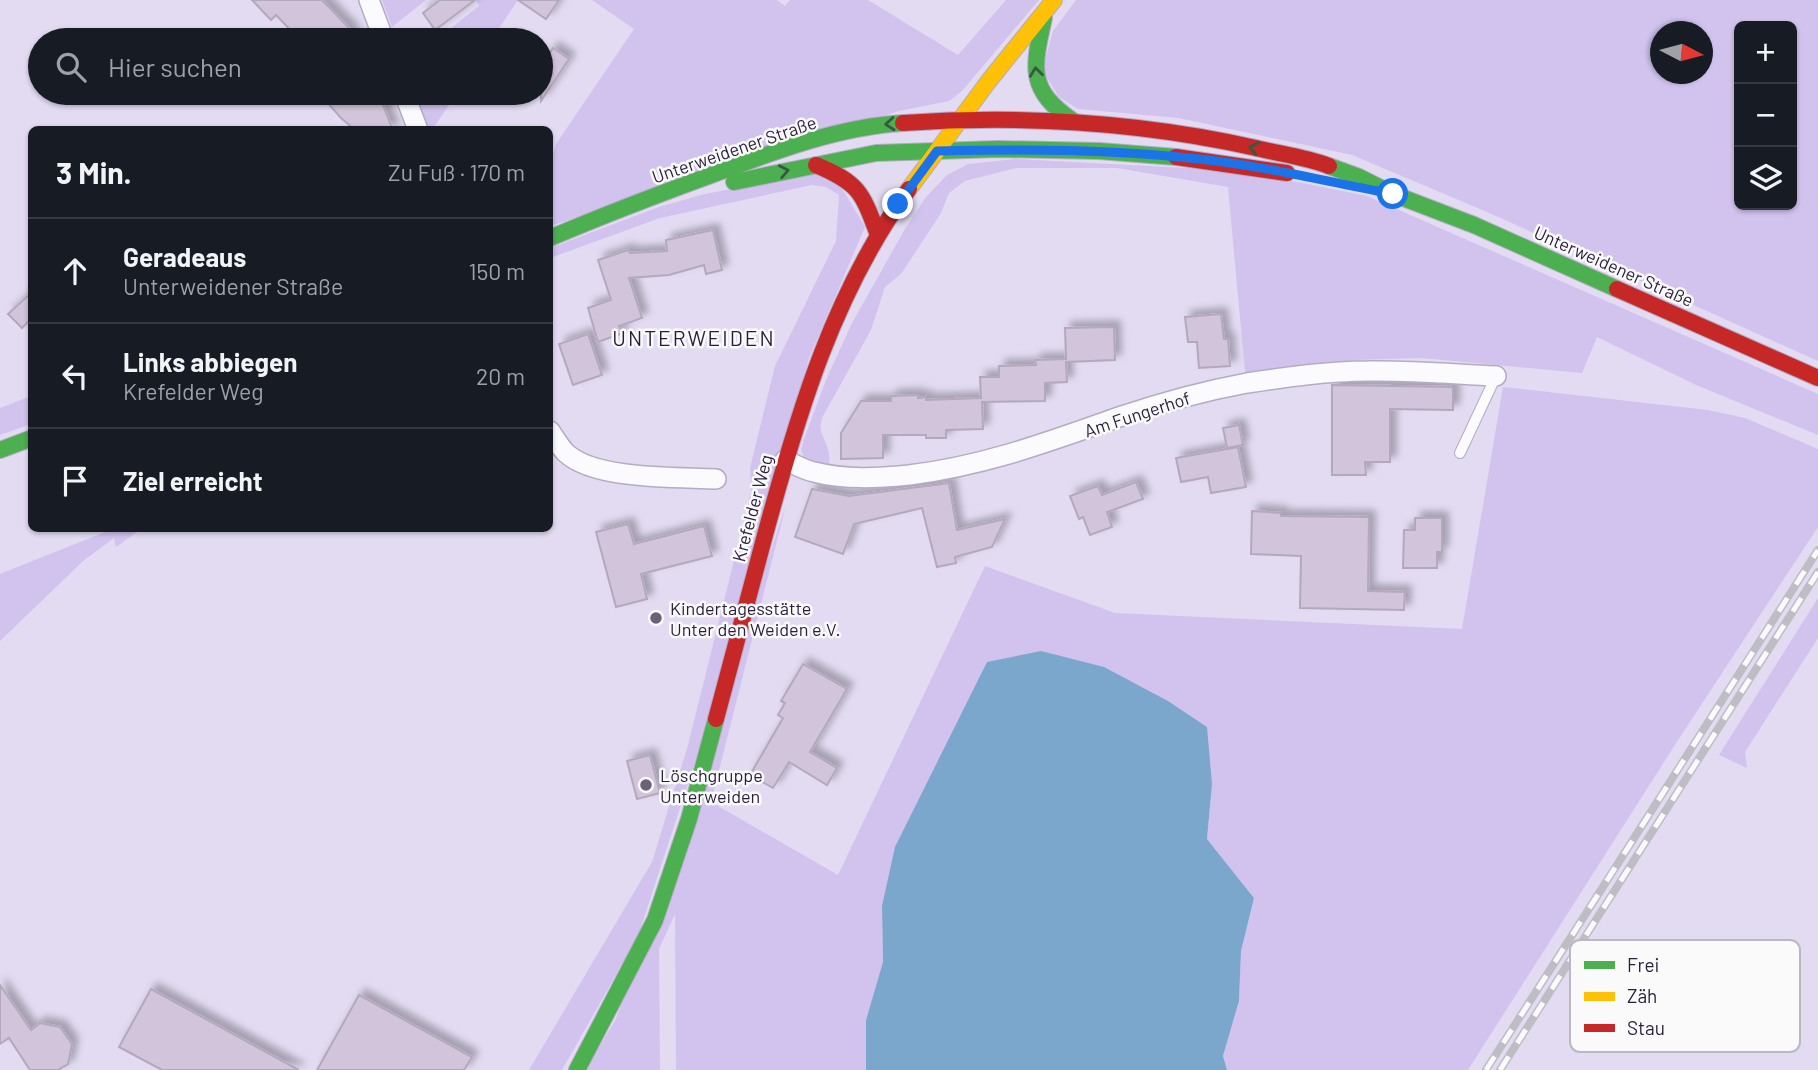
<!DOCTYPE html>
<html lang="de">
<head>
<meta charset="utf-8">
<style>
	body { margin:0; font-family:Barlow,sans-serif; background:#20242c; color:#f1f3f6 }
	.controls { position:absolute; right:21px; top:21px; display:grid; overflow:hidden; border-radius:10px; box-shadow:0 2px 5px #0004 }
	.controls button { width:63px; height:63px; display:grid; place-items:center; padding:0; border:0; border-bottom:2px solid #363941; background:#171b24; color:#f1f3f6; font:35px sans-serif }
	.compass { position:absolute; left:1650px; top:21px; width:63px; height:63px; border-radius:50%; background:#171b24; box-shadow:0 2px 5px #0004; rotate:96deg }
	.stop { position:absolute; width:21px; height:21px; margin:-16px; border:5px solid #1a73e8; border-radius:50%; background:#fff }
	.stop.end { background:#1a73e8; border-color:#fff; box-shadow:0 2px 7px #0008 }
	.list { margin:0; padding:0; list-style:none }
	h2 { display:flex; justify-content:space-between; align-items:center; height:91px; margin:0; padding:0 28px; font-size:30px }
	h2 small { font-size:23px; font-weight:400; color:#9ea1a6 }
	.list li { display:grid; grid-template-columns:46px 1fr auto; gap:21px; align-items:center; box-sizing:border-box; height:105px; padding:0 28px; border-top:2px solid #363941 }
	.list b { display:block; font-size:26px; white-space:nowrap }
	.list p { margin:0; font-size:23px; white-space:nowrap; color:#9ea1a6 }
	.list em { font-size:23px; font-style:normal; color:#9ea1a6 }
	.icon { flex:none; width:38px; height:38px; fill:none; stroke:currentColor; stroke-width:2; stroke-linecap:round; stroke-linejoin:round }
	.map { position:relative; flex:none; width:1818px; height:1070px; overflow:hidden }
	.search { position:absolute; background:#171b24; box-shadow:0 2px 5px #0004; left:28px; top:28px; width:525px; height:77px; display:flex; align-items:center; gap:18px; box-sizing:border-box; padding:0 24px; border-radius:38px; color:#9ea1a6; font-size:26px }
	.panel { position:absolute; background:#171b24; box-shadow:0 2px 5px #0004; left:28px; top:126px; width:525px; height:406px; border-radius:10px }
	.map>svg:first-child { display:block }
	.green { fill:#d1c3ee; fill-rule:evenodd }
	.water { fill:#7ca7cc }
	.building { fill:#d1c4db; stroke:#b4a8bd; stroke-width:2; filter:url(#shadow) }
	.lines { fill:none; stroke-linecap:round; stroke-linejoin:round }
	.lane-casing { stroke:#b4acc4; stroke-width:12 }
	.street-casing { stroke:#b4acc4; stroke-width:22 }
	.fast-casing { stroke:#b4acc4; stroke-width:18 }
	.slow-casing { stroke:#b4acc4; stroke-width:18 }
	.jam-casing { stroke:#b4acc4; stroke-width:18 }
	.lane { stroke:#fbfafd; stroke-width:10 }
	.street { stroke:#fbfafd; stroke-width:19 }
	.fast { stroke:#4caf50; stroke-width:16 }
	.slow { stroke:#ffc107; stroke-width:16 }
	.jam { stroke:#c62828; stroke-width:16 }
	.rail-casing { stroke:#bfbdc4; stroke-width:8 }
	.rail { stroke:#fafafa; stroke-width:5; stroke-dasharray:16; stroke-linecap:butt }
	.oneway { stroke:#375943 }
	.route { stroke:#1a73e8; stroke-width:9 }
	.poi-dot { fill:#6a617a; stroke:#fafafa; stroke-width:2.5 }
	.labels { text-anchor:middle; dominant-baseline:central; stroke-width:5; stroke-linejoin:round; paint-order:stroke }
	.street-label { font-size:18px; fill:#291f3a; stroke:#fafafa }
	.poi-label { font-size:18px; fill:#291f3a; stroke:#fafafa; text-anchor:start }
	.quarter-label { font-size:21px; letter-spacing:2px; fill:#291f3a; stroke:#fafafa }
	.key { fill:#fafafa; stroke:#bbb8c0; stroke-width:2 }
	.key-label { font-size:19px; fill:#291f3a }
</style>
</head>
<body>
<div class="map">
<svg width="1818" height="1070" viewBox="0 0 1818 1070">
	<defs>
		<filter id="shadow"><feDropShadow dx="6" dy="-6" stdDeviation="3.5" flood-color="#0004"/></filter>
	</defs>
	<rect width="100%" height="100%" fill="#e2dbf2"/>
	<g class="green">
		<path d="M382,0H426L392,27Z"/>
		<path d="M476,0H518L491,40H436L479,6Z"/>
		<path d="M592,0H777L785,6L790,0H868L958,55L1006,0H1039L962,91L949,101L899,111L550,226V162L556,144L634,29Z"/>
		<path d="M1076,0H1818V361L1487,212L1352,155L1179,118L1078,109L1059,97L1042,70L1053,31ZM1739,26H1792V205H1739ZM1660,32H1702V74H1660Z"/>
		<path d="M416,93H457L432,130L429,129Z"/>
		<path d="M1015,159L1242,171L1367,196L1818,394V435L1696,385L1597,337L1582,373L1421,358L1354,360L1245,372L1228,187L1117,168H1016L965,181L949,193L941,213L901,274L885,287L871,330L823,416C817,431 824,435 828,450C830,455 829,463 829,468L805,460L801,450L804,439L826,380L852,323L905,229L926,197L947,175L968,164Z"/>
		<path d="M817,172L833,173L865,227L809,358L695,762L638,936L562,1070H529L652,862L688,745L751,492L750,468L775,366L836,241L839,195L826,187L812,185L660,218L550,258V248L659,207L705,194Z"/>
		<path d="M1503,387L1708,410L1745,418L1818,449V527L1678,740L1468,1070H1227L1223,1056L1239,1001L1241,951L1254,898L1207,839L1212,784L987,662L958,725L882,906L883,962L866,1020V1070H676L675,914L659,949L660,1070H585L616,1019L786,505L711,802L838,875L985,566L1115,613L1462,629Z"/>
		<path d="M31,396V424L0,435V408Z"/>
		<path d="M113,529H141L116,547L114,538L83,561L0,641V574Z"/>
		<path d="M1818,598V638L1745,752L1747,768L1719,755Z"/>
	</g>
	<path class="water" d="M1041,651L1104,667L1168,701L1207,727L1212,784L1207,839L1254,898L1241,951L1239,1001L1223,1056L1227,1070H866V1020L883,962L882,906L895,847L987,662Z"/>
	<g class="building">
		<path d="M252,0H322L354,33L346,40H300L276,15L271,20Z"/>
		<path d="M440,0H475L435,30L423,13Z"/>
		<path d="M518,0H559L546,19Z"/>
		<path d="M553,48L569,59L541,101V66Z"/>
		<path d="M319,93H378L393,130H355L341,118Z"/>
		<path d="M713,230L722,270L706,274L704,265L669,275L629,278L642,318L619,326L623,333L598,342L588,308L611,300L598,260L628,250L630,253L667,251L666,240Z"/>
		<path d="M32,292V318L22,328L8,314Z"/>
		<path d="M1221,314L1224,339H1228L1230,366L1199,368L1197,342H1188L1185,317Z"/>
		<path d="M1114,327L1115,360L1066,362L1067,382L1045,383V401L982,402L983,429L946,430V438H926V435H883V458L841,459V433L861,401H891V396L918,395V398L926,397V400L981,398L980,377H999V366L1036,365L1035,360L1066,359L1065,328Z"/>
		<path d="M588,334L602,375L573,385L559,344Z"/>
		<path d="M1332,385L1453,387V410L1390,409V462H1365L1366,475H1332Z"/>
		<path d="M1239,425L1243,445L1227,448L1223,428Z"/>
		<path d="M1238,447L1246,487L1211,493L1208,477L1181,482L1176,458Z"/>
		<path d="M1136,482L1143,499L1107,512L1112,527L1090,535L1083,517L1079,519L1070,496L1098,486L1102,495Z"/>
		<path d="M949,483L957,530L1005,519L992,547L955,557L956,563L937,567L922,508L854,524L843,554L795,537L812,489L849,496Z"/>
		<path d="M1252,511L1281,513V516L1369,517L1368,591L1405,592L1404,610L1300,608L1301,556L1251,554Z"/>
		<path d="M1415,518H1442V552H1437V568H1403L1404,530H1415Z"/>
		<path d="M628,524L634,544L704,526L712,556L641,574L647,599L616,607L596,532Z"/>
		<path d="M803,664L847,689L810,752L837,768L827,785L789,762L773,788L750,775L783,718L778,715L785,703L781,701Z"/>
		<path d="M650,755L660,793L637,799L627,761Z"/>
		<path d="M0,985L31,1030L40,1023L60,1027L72,1044L68,1064L58,1070H30L9,1038L0,1044Z"/>
		<path d="M151,989L299,1070H162L119,1047Z"/>
		<path d="M359,995L472,1057L464,1070H317Z"/>
	</g>
	<g class="lines">
		<defs>
			<path id="lane" d="M1460,453L1496,376"/>
			<g id="street">
				<path d="M369,0L384,40"/>
				<path d="M404,93L418,130"/>
				<path d="M550,431C555,438 560,447 566,453C595,480 676,477 716,479"/>
				<path d="M785,460C794,464 804,470 814,472C845,480 878,478 909,475C984,466 1048,442 1119,417C1160,403 1204,391 1247,383C1287,377 1328,371 1368,371C1411,370 1453,374 1496,376"/>
			</g>
			<g id="fast">
				<path d="M1044,18C1033,68 1027,89 1073,121"/>
				<path d="M1329,166L1359,177L1393,194L1474,225L1617,289"/>
				<path d="M734,182L876,153L998,149L1099,151L1176,157"/>
				<path d="M550,238C604,215 659,194 714,174C775,151 838,127 903,123"/>
				<path d="M0,450L32,438"/>
				<path d="M577,1070L655,920L689,819L716,719"/>
			</g>
			<path id="slow" d="M909,189L988,82L1054,0"/>
			<g id="jam">
				<path d="M903,123C1021,115 1140,122 1256,148C1280,154 1305,157 1329,166"/>
				<path d="M1176,157L1287,173"/>
				<path d="M816,165C859,183 862,192 878,235"/>
				<path d="M1617,289L1818,378"/>
				<path d="M716,719C732,658 749,596 765,535C798,413 834,291 909,189"/>
			</g>
		</defs>
		<use href="#lane" class="lane-casing"/>
		<use href="#street" class="street-casing"/>
		<use href="#fast" class="fast-casing"/>
		<use href="#slow" class="slow-casing"/>
		<use href="#jam" class="jam-casing"/>
		<use href="#lane" class="lane"/>
		<use href="#street" class="street"/>
		<use href="#fast" class="fast"/>
		<use href="#slow" class="slow"/>
		<use href="#jam" class="jam"/>
		<defs>
			<g id="rail">
				<path d="M1486,1070L1818,550"/>
				<path d="M1500,1070L1818,572"/>
			</g>
		</defs>
		<use href="#rail" class="rail-casing"/>
		<use href="#rail" class="rail"/>
	</g>
	<defs><path id="oneway-chevron" d="M-2-3.5L2.5 0L-2 3.5" fill="none" stroke-width="1.6" stroke-linecap="round" stroke-linejoin="round" transform="scale(1.75)"/></defs>
	<g class="oneway">
		<use href="#oneway-chevron" transform="translate(1036 72) rotate(-97)"/>
		<use href="#oneway-chevron" transform="translate(890 124) rotate(175)"/>
		<use href="#oneway-chevron" transform="translate(1254 148) rotate(-167)"/>
		<use href="#oneway-chevron" transform="translate(784 171) rotate(-11)"/>
	</g>
	<g class="lines">
		<path class="route" d="M898,204L937,151C1024,149 1112,149 1199,159C1264,166 1329,182 1393,194"/>
	</g>
	<g class="poi-dot">
		<circle cx="656" cy="618" r="7"/>
		<circle cx="646" cy="785" r="7"/>
	</g>
	<g class="labels">
		<g class="street-label">
			<text transform="translate(734 149) rotate(-19)">Unterweidener Straße</text>
			<text transform="translate(1614 266) rotate(24)">Unterweidener Straße</text>
			<text transform="translate(1137 414) rotate(-18)">Am Fungerhof</text>
			<text transform="translate(752 508) rotate(-75)">Krefelder Weg</text>
		</g>
		<g class="poi-label">
			<text x="670" y="608">Kindertagesstätte<tspan x="670" dy="21">Unter den Weiden e.V.</tspan></text>
			<text x="660" y="775">Löschgruppe<tspan x="660" dy="21">Unterweiden</tspan></text>
		</g>
		<g class="quarter-label">
			<text x="694" y="337">UNTERWEIDEN</text>
		</g>
	</g>
	<rect x="1570" y="940" width="230" height="112" rx="10" class="key"/>
	<rect x="1584" y="961" width="31" height="8" fill="#4caf50"/>
	<rect x="1584" y="992" width="31" height="9" fill="#ffc107"/>
	<rect x="1584" y="1024" width="31" height="8" fill="#c62828"/>
	<g class="key-label">
		<text x="1627" y="972">Frei</text>
		<text x="1627" y="1003">Zäh</text>
		<text x="1627" y="1035">Stau</text>
	</g>
</svg>
<div class="controls">
<button>+</button>
<button>−</button>
<button><svg class="icon" aria-label="layers" viewBox="0 0 24 24"><path d="M12 4l9 5-9 5-9-5zM3 14l9 5 9-5"/></svg></button>
</div>
<svg class="compass" viewBox="-18 -18 36 36"><path d="M0-13l5 13h-10z" fill="#e53935"/><path d="M0 13l5-13h-10z" fill="#9ea1a6"/></svg>
<div class="stop" style="left:1393px;top:194px"></div>
<div class="stop end" style="left:898px;top:204px"></div>
<div class="search"><svg class="icon" aria-label="search" viewBox="0 0 24 24"><circle cx="10" cy="10" r="6"/><path d="M15 15l6 6"/></svg>Hier suchen</div>
<section class="panel">
<h2>3 Min.<small>Zu Fuß · 170 m</small></h2>
<ul class="list">
<li><svg class="icon" aria-label="ahead" viewBox="0 0 24 24"><path d="M12 20V5M6 11l6-6 6 6"/></svg><div><b>Geradeaus</b><p>Unterweidener Straße</p></div><em>150 m</em></li>
<li><svg class="icon" aria-label="left" viewBox="0 0 24 24"><path d="M17 20v-9H6M10 6l-5 5 5 5"/></svg><div><b>Links abbiegen</b><p>Krefelder Weg</p></div><em>20 m</em></li>
<li><svg class="icon" aria-label="arrive" viewBox="0 0 24 24"><path d="M6 21V4h12l-3 4 3 4H6"/></svg><div><b>Ziel erreicht</b></div></li>
</ul>
</section>
</div>
</body>
</html>
